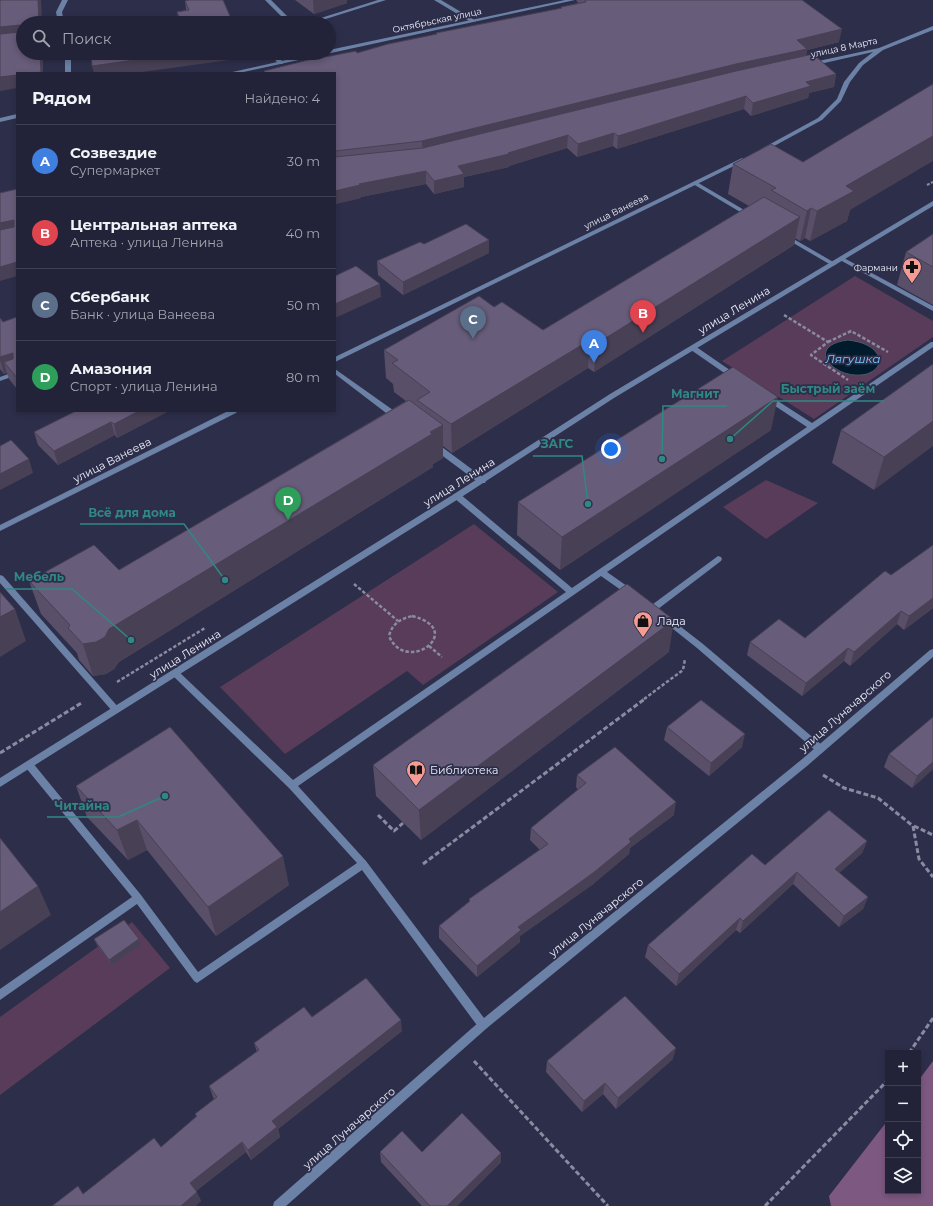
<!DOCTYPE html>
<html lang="ru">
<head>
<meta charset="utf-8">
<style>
	body { margin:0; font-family:Montserrat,sans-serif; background:#2a2a40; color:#f1f3f6 }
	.controls { position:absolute; right:12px; bottom:12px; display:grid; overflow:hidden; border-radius:0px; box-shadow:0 2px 6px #0003 }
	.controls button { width:36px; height:36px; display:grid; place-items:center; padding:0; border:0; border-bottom:1px solid #3f3f53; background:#222238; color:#f1f3f6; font:20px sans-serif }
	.you { position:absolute; left:611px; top:449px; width:14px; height:14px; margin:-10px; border:3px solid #fff; border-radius:50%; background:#1a73e8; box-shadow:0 0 0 6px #1a73e833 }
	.badge { display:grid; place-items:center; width:26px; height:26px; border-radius:50%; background:#f59c92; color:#fff; font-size:13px; font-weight:700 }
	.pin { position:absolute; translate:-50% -33px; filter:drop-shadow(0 1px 2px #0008) }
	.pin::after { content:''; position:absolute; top:21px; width:14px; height:12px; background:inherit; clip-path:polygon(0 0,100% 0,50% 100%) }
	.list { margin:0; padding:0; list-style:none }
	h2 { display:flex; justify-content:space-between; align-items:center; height:52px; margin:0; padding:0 16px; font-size:17px }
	h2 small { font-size:13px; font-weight:400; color:#a2a4ae }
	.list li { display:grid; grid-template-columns:26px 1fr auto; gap:12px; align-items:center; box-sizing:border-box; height:72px; padding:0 16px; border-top:1px solid #3f3f53 }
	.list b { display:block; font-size:15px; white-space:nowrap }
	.list p { margin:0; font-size:13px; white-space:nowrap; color:#a2a4ae }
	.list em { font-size:13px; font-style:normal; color:#a2a4ae }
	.icon { flex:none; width:22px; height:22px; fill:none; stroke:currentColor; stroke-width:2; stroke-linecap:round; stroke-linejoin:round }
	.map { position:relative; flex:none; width:933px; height:1206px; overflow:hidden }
	.search { position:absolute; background:#222238; box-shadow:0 2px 6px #0003; left:16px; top:16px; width:320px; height:44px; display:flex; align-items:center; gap:10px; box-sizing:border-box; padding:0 14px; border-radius:22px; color:#a2a4ae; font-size:15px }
	.panel { position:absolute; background:#222238; box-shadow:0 2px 6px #0003; left:16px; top:72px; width:320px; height:340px; border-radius:0px }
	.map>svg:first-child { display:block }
	.green { fill:#583c5a }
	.forest { fill:#7d5881 }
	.water { fill:#011b2c; stroke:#485b6b }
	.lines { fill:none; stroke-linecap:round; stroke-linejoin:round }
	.path-far2 { stroke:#8a8ba1; stroke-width:2; stroke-dasharray:3 1.5; stroke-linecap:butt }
	.path-far1 { stroke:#8a8ba1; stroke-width:2.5; stroke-dasharray:3.5 2; stroke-linecap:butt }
	.path { stroke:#8a8ba1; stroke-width:3; stroke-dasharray:5 2.5; stroke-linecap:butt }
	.lane { fill:#6b81a6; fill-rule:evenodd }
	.street { fill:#6b81a6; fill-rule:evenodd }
	.wall { fill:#594f69 }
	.shaded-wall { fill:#484055 }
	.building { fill:#675c7a; stroke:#484055 }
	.labels { text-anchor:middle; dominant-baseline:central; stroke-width:3.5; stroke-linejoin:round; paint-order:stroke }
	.far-street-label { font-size:9px; fill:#edeffd; stroke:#2d2e4a }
	.far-poi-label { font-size:9px; fill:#edeffd; stroke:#2d2e4a; text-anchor:end }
	.street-label { font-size:11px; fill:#edeffd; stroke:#2d2e4a }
	.poi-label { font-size:11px; fill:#edeffd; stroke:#2d2e4a; text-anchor:start }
	.water-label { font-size:12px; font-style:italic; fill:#79c8fc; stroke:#2d2e4a }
	.leader { fill:none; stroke:#308883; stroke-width:1.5 }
	.callout-dot { fill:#308883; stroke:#2d2e4a; stroke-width:1.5 }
	.callout-label { font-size:12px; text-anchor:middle; font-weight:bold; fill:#308883; stroke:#2d2e4a; stroke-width:3.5; stroke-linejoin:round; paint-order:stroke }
</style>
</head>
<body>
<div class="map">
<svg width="933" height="1206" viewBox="0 0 933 1206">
	<rect width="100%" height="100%" fill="#2d2e4a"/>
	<g class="green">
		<path d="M855,276L933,321V337L814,419L722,361Z"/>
		<path d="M766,480L818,503L766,539L723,507Z"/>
		<path d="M474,524L558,592L423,685L407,671L285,754L220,687Z"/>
		<path d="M132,922L170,968L0,1095V1017Z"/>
	</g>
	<path class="forest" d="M933,1061V1206H831L829,1196L888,1120V1191H918V1081Z"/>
	<path class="water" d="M848,340C862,342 874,345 880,359C879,367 875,371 867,374C836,382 802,346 848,340Z"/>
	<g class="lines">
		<path class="path-far2" d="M927,185L933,182"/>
		<g class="path-far1">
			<path d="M784,315L828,342L811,355L848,380"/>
			<path d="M828,342L851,331L888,352"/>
			<path d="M354,584L398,621"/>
			<path d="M412,616C468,630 406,676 389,636C392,624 400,619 412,616Z"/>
			<path d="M429,646L442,657"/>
			<path d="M117,682L205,628"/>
			<path d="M644,699L683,670L685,659"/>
		</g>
		<g class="path">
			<path d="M0,753L83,702"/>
			<path d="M823,775L844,788L878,798L913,826L919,859L933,877"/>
			<path d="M378,815L394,831L403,823"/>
			<path d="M914,826L933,835"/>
			<path d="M423,864L646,698"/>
			<path d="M909,1053L933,1018"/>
			<path d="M474,1061L608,1206"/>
			<path d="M765,1206L888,1080"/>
		</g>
		<g class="lane">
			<path d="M265,0H271L294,23H288Z"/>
			<path d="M378,0H386L313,23H305Z"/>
			<path d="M434,0H441L476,21L471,22Z"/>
			<path d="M271,53H277L283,63L282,64H278Z"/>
			<path d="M695,181L751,214L752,215L751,216H747L693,184L692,183Z"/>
			<path d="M785,234L835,263L836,264L835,265H831L783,237L782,236Z"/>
			<path d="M842,257L933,306V311L840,260L839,259Z"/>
			<path d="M931,342H933V347L607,572L634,591L635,593L634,595H628L601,576L298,786L366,861L487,1022L488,1025L487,1028L483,1030L479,1028L362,870L197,983L194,981L137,904L0,1000V989L132,897L26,768L25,765L26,762L29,761L32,762L141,895L198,972L357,863L289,788L172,675L171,673L172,671H178L293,780L566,592L454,498L453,496L454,494H460L572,588L807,427L766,400L764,398L766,396H770L812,423Z"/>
			<path d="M691,346H695L737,375L738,377L737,379H733L691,350Z"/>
			<path d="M335,369L400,415L401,417L400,419H394L335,374Z"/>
			<path d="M432,444H438L485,479L486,481L485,483H479L432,448L431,446Z"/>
			<path d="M718,556L721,557L722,559L721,561L658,609L703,644L823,746L824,749L823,752L820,753L817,752L697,648L648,609L649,607Z"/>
			<path d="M0,575L3,576L119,708L120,710L119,712L116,713L113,712L0,583Z"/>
		</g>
		<g class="street">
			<path d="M62,0H68L62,12L64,23H58L56,12Z"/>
			<path d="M565,0H575L239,73H228L317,53H329V50Z"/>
			<path d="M933,26V30L883,50L863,65L850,82L841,101L822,120L765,151H761V149L818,118L837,99L844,82L859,63L873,52L811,66L809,65V63L879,48Z"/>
			<rect x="65" y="53" width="6" height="20"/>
			<path d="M17,114V118L0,122V118Z"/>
			<path d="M742,158L744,159V161L335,362V357Z"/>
			<path d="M933,201V206L614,398L460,498L0,787V778L454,494L610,394Z"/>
			<path d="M17,371V375L0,381V377Z"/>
			<path d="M228,411H238L236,413L0,531V525Z"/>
			<path d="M933,649V657L807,766L487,1028L286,1206H273L274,1202L479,1022L801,760L930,650Z"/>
		</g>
	</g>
	<g class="wall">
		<path d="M295,0H347V3L314,14Z"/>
		<path d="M576,0H802L839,42L807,50L806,56L836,74L834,87L809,93L808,98L751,116L744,109L617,149L613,146L577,157L567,148L509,166V167L464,177V187L434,194L426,184L361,197V198L335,204V73H264V71L325,57L357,53L436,34V33L560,9L561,7L578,3Z"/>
		<path d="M185,1L233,23H179L177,12L186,10Z"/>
		<path d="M733,164L850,210L847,221L810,241L805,238L800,241L795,238L794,245L594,372L588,368L452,453L443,446V458L433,464V467L119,662L114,669L106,674L93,676L79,660L77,653L41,614L29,581L119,570L406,401L394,392L393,384L386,378L384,350L494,307L543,330L749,206L728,194Z"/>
		<path d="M933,234V305L897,285L906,252Z"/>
		<path d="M489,240V253L403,295L378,275L377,261L424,244Z"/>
		<path d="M17,317V389L9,379L7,373L4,374L0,369V318L3,322Z"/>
		<path d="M933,364L874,490L832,463L841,430Z"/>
		<path d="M76,411H169L117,438L115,435L58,465L38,445L34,432Z"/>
		<path d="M771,430L560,570L517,535L518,502Z"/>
		<path d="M885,571L933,608L904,630L897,624L850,666L844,661L802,696L747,655L750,642L805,638Z"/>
		<path d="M669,652L421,840L376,796L373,765Z"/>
		<path d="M667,727L742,747L709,776L664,740Z"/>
		<path d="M889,754L933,769L912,788L884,767Z"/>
		<path d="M577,775L674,815L630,848L629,854L592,885L520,936V942L477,977L439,938V926L469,902V899L540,850L530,840L531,828L578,790L576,787Z"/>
		<path d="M76,786L289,885L216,936L147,850L128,860L87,817Z"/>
		<path d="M867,841L862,853L839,873L868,897L863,909L839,927L793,884L740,933L736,930L676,986L645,957L648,945L765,865Z"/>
		<path d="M94,939L141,945L112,965L97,945Z"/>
		<path d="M312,1017L402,1031L278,1129L280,1137L251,1160L246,1152L196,1191L201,1201L83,1194L161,1147L196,1117L195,1114L214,1099L213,1097L209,1086L257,1052L254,1043Z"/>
		<path d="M673,1059L616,1109L603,1094L582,1112L546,1072L547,1061Z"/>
		<path d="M380,1152H422L501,1153V1162L457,1206H422L381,1162Z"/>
	</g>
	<g class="shaded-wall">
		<path d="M38,0H41L42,23H39Z"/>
		<path d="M313,0H347V3L314,14Z"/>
		<path d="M20,25L23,38L0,40V27Z"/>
		<path d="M842,29L839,42L807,50L805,62L423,155L422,141L797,40Z"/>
		<path d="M40,53H43V73H34Z"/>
		<path d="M184,53H243L244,58L135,73H94L92,66Z"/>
		<path d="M836,74L834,87L809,93L808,98L751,116L753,103L806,82Z"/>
		<path d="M17,75V88L0,91V77Z"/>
		<path d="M746,96L744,109L617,149L618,136Z"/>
		<path d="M614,133L613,146L577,157L578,144Z"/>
		<path d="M568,135L567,148L509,166V167L464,177V187L434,194V181L458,166L508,153Z"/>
		<path d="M933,136V161L850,210L847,221L810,241L817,211L846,186Z"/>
		<path d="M426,171V184L361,197V198L335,204V191L359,184Z"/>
		<path d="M811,208L805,238L800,241L807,211Z"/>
		<path d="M800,217L794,245L594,372L596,344Z"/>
		<path d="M14,220L17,230L0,237V223Z"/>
		<path d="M489,240V253L403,295V282Z"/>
		<path d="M17,262V276L0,281V267Z"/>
		<path d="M380,284L381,297L335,318V304Z"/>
		<path d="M590,340L588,368L452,453L451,424Z"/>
		<path d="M13,353L17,367L4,362L7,373L4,374L0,360V357Z"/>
		<path d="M778,397L771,430L560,570L562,537Z"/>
		<path d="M139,411H169L117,438L114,424Z"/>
		<path d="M933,421V446L874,490L884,457Z"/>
		<path d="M111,422L115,435L58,465L54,451Z"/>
		<path d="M443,425V458L433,464V467L119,662L114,669L106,674L93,676L83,644L109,629Z"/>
		<path d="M29,459L33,473L0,490V474Z"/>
		<path d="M933,598V608L904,630L909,616Z"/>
		<path d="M15,609L26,641L0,657V617Z"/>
		<path d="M901,611L897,624L850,666L854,652Z"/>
		<path d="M674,620L669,652L421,840L419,810Z"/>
		<path d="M848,648L844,661L802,696L806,683Z"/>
		<path d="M745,734L742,747L709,776L711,763Z"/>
		<path d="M933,762V769L912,788L917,776Z"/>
		<path d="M676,802L674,815L630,848L629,854L592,885L520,936V942L477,977V966L518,927L629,839Z"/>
		<path d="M137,820L147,850L128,860L117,830Z"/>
		<path d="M867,841L862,853L830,881L835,869Z"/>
		<path d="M283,856L289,885L216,936L208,907Z"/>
		<path d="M797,872L793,884L740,933L743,921Z"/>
		<path d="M38,886L51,915L0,950V912Z"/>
		<path d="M868,897L863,909L839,927L844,916Z"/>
		<path d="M740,918L736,930L676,986L679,974Z"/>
		<path d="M139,939L141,945L112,965L109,960Z"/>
		<path d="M401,1020L402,1031L278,1129L280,1137L251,1160L248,1150L272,1121Z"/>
		<path d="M676,1048L673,1059L616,1109L618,1098Z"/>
		<path d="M605,1083L603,1094L582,1112L584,1101Z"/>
		<path d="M242,1142L246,1152L194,1192L190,1183Z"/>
		<path d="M501,1153V1162L457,1206H447Z"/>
		<path d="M197,1192L201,1201L196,1206H181Z"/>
	</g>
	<g class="building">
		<path d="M0,0H38L39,23H23V53H40L41,72L34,73H17V75L0,77V34L20,32L21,26L20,25L0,27Z"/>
		<path d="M189,0H223L233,23H182L177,12L189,10L185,1Z"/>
		<path d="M585,0H802L842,29L797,40L807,49L736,64L422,141L335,151V73H266L264,71L324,56L325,57L356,51L357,53L388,44L437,34L436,33L562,8L561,7L586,2Z"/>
		<path d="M91,53H184L92,66Z"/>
		<path d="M813,54L836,74L806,82L811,86L753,103L746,96L618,136L614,133L578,144L568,135L508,153L509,154L458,166L464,174L434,181L426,171L359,184L360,185L335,191V157L423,148L736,71Z"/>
		<path d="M933,84V136L846,186L854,191L817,211L811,208L807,211L771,190L776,188L733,164L771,144L803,162Z"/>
		<path d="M17,189V262L0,267V230L14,227V220L0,223V193Z"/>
		<path d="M764,197L800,217L596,344L590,340L451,424L417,400L430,392L392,363L398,360L384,350L479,296L494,307L502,302L543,330Z"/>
		<path d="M466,224L489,240L403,282L377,261L420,242L424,244Z"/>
		<path d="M933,234V267L906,252Z"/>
		<path d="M356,266L380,284L335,304V276Z"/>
		<path d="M17,317V378L4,362L13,359V353L0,357V318L3,322Z"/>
		<path d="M933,364V421L884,457L841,430Z"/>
		<path d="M733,367L778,397L562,537L518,502Z"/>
		<path d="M409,400L443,425L430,432L432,434L109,629L105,637L96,642L83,644L68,628L70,625L29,581L94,545L119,570Z"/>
		<path d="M76,411H139L114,424L111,422L54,451L34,432Z"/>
		<path d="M11,440L29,459L0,474V446Z"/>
		<path d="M933,545V598L909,616L901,611L854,652L848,648L806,683L750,642L779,619L805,638L885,571L891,575Z"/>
		<path d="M627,584L674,620L419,810L373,765Z"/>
		<path d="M0,592L15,609L0,617Z"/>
		<path d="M701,700L745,734L711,763L667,727Z"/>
		<path d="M933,717V762L917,776L889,754Z"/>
		<path d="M170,727L283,856L208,907L137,820L117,830L76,786Z"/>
		<path d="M615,747L676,802L629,839L631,842L593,873L518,927L521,930L477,966L439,926L470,901L469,899L548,844L531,828L586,783L577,775Z"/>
		<path d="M829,810L867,841L835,869L868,897L844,916L797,872L743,921L740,918L679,974L648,945L752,854L765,865Z"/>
		<path d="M0,838L38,886L0,912Z"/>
		<path d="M124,920L139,939L109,960L94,939Z"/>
		<path d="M366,978L401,1020L272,1121L277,1127L248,1150L242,1142L190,1183L197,1192L181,1206H52L78,1186L83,1194L154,1138L161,1147L197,1116L195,1114L217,1097L209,1086L259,1050L254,1043L304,1007L312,1017Z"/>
		<path d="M625,996L676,1048L618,1098L605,1083L584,1101L547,1061Z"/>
		<path d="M462,1113L501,1153L447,1206H430L380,1152L402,1131L422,1152Z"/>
	</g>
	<defs>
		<symbol id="pharmacy-pin" viewBox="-11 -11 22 30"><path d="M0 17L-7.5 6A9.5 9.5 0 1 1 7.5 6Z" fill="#f59c92" stroke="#2d2e4a"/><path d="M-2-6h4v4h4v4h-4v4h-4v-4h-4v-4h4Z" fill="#111"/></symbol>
		<symbol id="shop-pin" viewBox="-11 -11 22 30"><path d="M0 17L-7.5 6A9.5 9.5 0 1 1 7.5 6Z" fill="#f59c92" stroke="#2d2e4a"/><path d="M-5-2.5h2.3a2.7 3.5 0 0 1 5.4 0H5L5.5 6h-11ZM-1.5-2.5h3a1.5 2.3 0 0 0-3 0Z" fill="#111"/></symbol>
		<symbol id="library-pin" viewBox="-11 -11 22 30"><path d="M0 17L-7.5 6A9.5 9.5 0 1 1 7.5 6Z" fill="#f59c92" stroke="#2d2e4a"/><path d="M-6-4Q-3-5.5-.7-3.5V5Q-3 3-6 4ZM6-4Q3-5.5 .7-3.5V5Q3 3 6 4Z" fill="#111"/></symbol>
	</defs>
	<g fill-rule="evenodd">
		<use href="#pharmacy-pin" x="901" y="256" width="22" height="30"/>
		<use href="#shop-pin" x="632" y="610" width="22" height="30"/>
		<use href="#library-pin" x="405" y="759" width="22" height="30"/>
	</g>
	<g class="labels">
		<g class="far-street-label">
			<text transform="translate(437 20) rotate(-12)">Октябрьская улица</text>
			<text transform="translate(844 47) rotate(-12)">улица 8 Марта</text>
			<text transform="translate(616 211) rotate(-26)">улица Ванеева</text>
		</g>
		<g class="far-poi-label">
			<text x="898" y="267">Фармани</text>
		</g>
		<g class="street-label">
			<text transform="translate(734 310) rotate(-31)">улица Ленина</text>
			<text transform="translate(112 460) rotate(-27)">улица Ванеева</text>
			<text transform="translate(459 482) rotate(-32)">улица Ленина</text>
			<text transform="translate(185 654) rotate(-32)">улица Ленина</text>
			<text transform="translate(845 711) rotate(-41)">улица Луначарского</text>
			<text transform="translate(596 917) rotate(-39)">улица Луначарского</text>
			<text transform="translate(349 1128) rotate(-41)">улица Луначарского</text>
		</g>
		<g class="poi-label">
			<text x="657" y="621">Лада</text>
			<text x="430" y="770">Библиотека</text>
		</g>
		<g class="water-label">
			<text x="853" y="358">Лягушка</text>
		</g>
	</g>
	<path class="leader" d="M730 439L773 401H884M662 459L663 406H727M588 504L582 456H533M225 580L184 524H80M131 640L72 589H6M165 796L118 817H47"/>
	<g class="callout-dot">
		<circle cx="730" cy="439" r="4"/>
		<circle cx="662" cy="459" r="4"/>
		<circle cx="588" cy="504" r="4"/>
		<circle cx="225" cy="580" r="4"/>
		<circle cx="131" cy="640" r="4"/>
		<circle cx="165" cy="796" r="4"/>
	</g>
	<g class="callout-label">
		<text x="828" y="393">Быстрый заём</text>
		<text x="695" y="398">Магнит</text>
		<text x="557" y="448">ЗАГС</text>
		<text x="132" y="517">Всё для дома</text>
		<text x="39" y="581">Мебель</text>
		<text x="82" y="810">Читайна</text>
	</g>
</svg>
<div class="controls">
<button>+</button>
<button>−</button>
<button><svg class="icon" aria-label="locate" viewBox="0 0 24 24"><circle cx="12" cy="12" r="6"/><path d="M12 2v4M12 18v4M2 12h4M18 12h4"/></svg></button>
<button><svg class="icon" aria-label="layers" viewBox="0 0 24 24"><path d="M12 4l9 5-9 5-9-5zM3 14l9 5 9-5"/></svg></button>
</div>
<div class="you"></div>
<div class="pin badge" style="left:594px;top:363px;background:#3f7fe0">A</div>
<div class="pin badge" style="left:643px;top:333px;background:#e0444e">B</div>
<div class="pin badge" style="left:473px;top:339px;background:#5c6f8a">C</div>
<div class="pin badge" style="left:288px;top:520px;background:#2e9e5b">D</div>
<div class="search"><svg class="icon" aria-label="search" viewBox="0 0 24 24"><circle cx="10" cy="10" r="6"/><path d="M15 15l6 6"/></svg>Поиск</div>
<section class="panel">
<h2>Рядом<small>Найдено: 4</small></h2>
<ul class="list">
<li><span class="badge" style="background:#3f7fe0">A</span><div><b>Созвездие</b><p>Супермаркет</p></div><em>30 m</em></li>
<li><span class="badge" style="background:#e0444e">B</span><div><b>Центральная аптека</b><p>Аптека · улица Ленина</p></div><em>40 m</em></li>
<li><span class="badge" style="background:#5c6f8a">C</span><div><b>Сбербанк</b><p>Банк · улица Ванеева</p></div><em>50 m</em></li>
<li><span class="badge" style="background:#2e9e5b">D</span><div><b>Амазония</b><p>Спорт · улица Ленина</p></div><em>80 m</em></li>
</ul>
</section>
</div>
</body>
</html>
